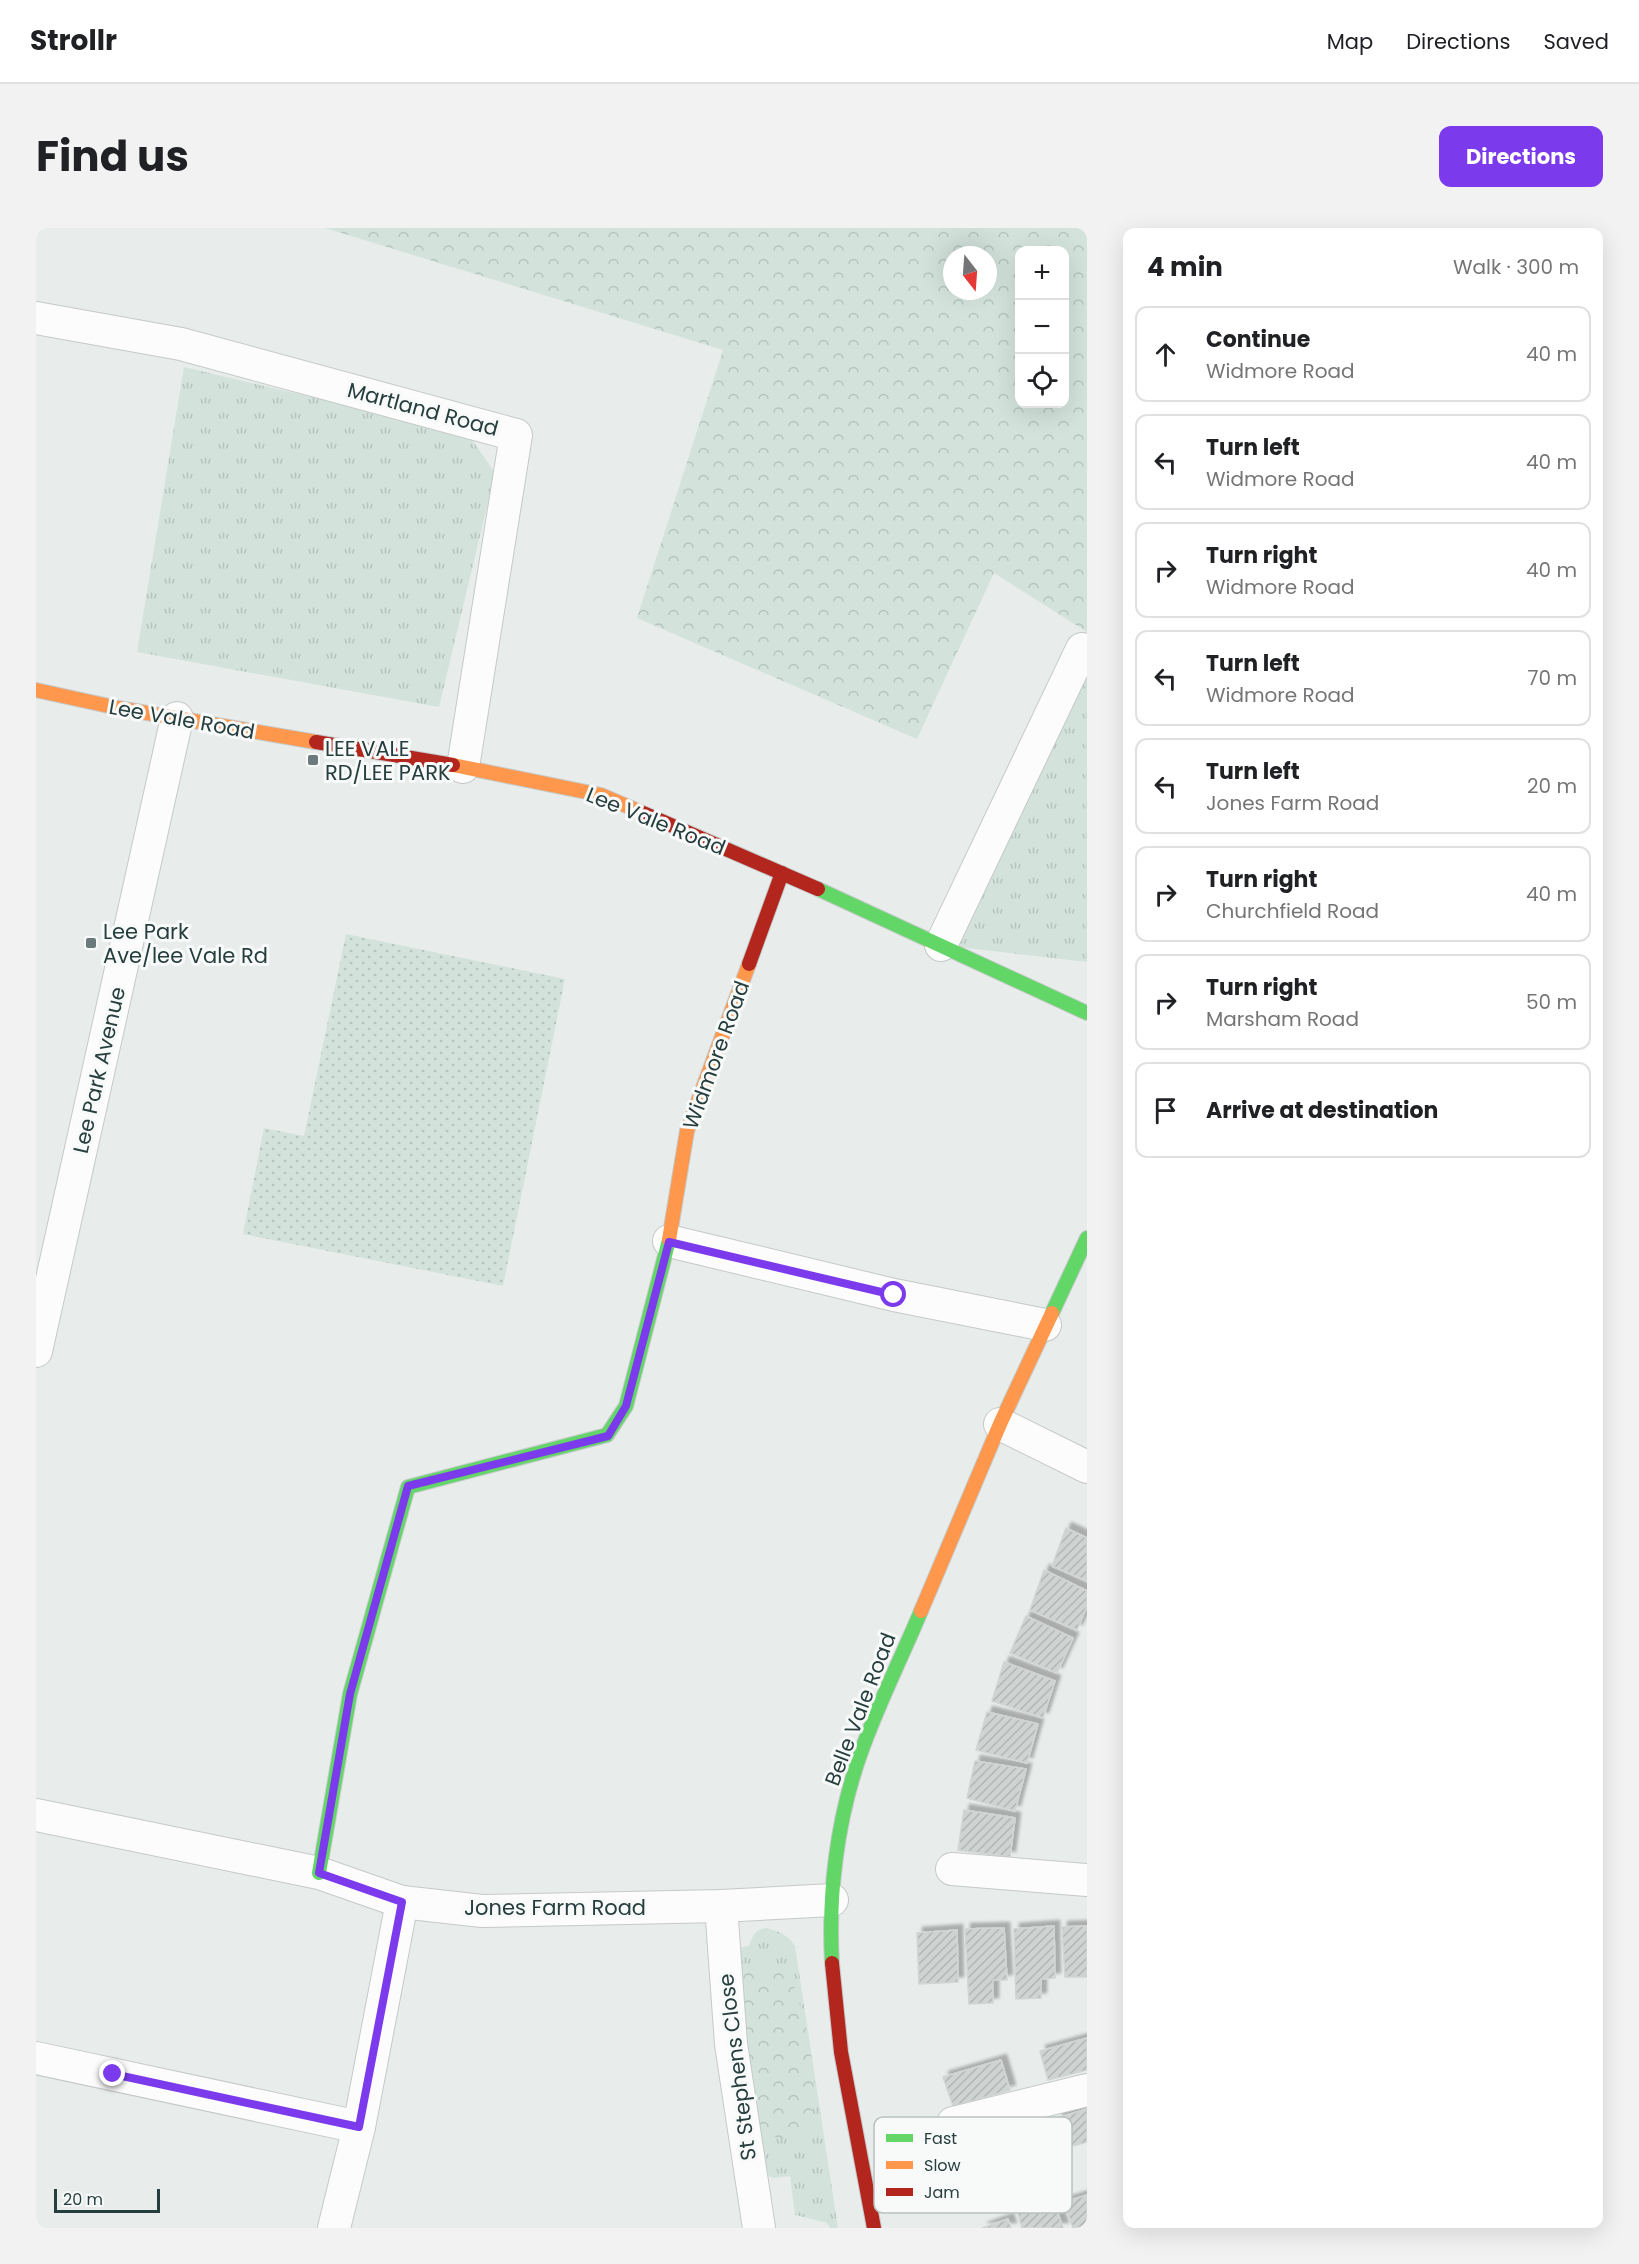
<!DOCTYPE html>
<html lang="en">
<head>
<meta charset="utf-8">
<style>
	body { margin:0; font-family:Poppins,sans-serif; background:#f2f2f2; color:#202124 }
	.controls { position:absolute; right:18px; top:18px; display:grid; overflow:hidden; border-radius:12px; box-shadow:0 6px 24px #0002 }
	.controls button { width:54px; height:54px; display:grid; place-items:center; padding:0; border:0; border-bottom:2px solid #e0e0e0; background:#fff; color:#202124; font:30px sans-serif }
	.compass { position:absolute; left:907px; top:18px; width:54px; height:54px; border-radius:50%; background:#fff; box-shadow:0 6px 24px #0002; rotate:163deg }
	.scale { position:absolute; left:18px; bottom:15px; width:106px; box-sizing:border-box; padding-left:6px; border:3px solid #273e3e; border-top:0; font-size:16px; line-height:21px; white-space:nowrap; color:#273e3e; -webkit-text-stroke:4px #f7faf9; paint-order:stroke }
	.stop { position:absolute; width:18px; height:18px; margin:-14px; border:4px solid #7c3aed; border-radius:50%; background:#fff }
	.stop.end { background:#7c3aed; border-color:#fff; box-shadow:0 2px 6px #0008 }
	.list { margin:0; padding:0; list-style:none }
	h2 { display:flex; justify-content:space-between; align-items:center; height:78px; margin:0; padding:0 24px; font-size:26px }
	h2 small { font-size:20px; font-weight:400; color:#757577 }
	.list li { display:grid; grid-template-columns:39px 1fr auto; gap:18px; align-items:center; box-sizing:border-box; height:96px; margin:0 12px 12px; padding:0 12px; border:2px solid #e0e0e0; border-radius:12px }
	.list b { display:block; font-size:22px; white-space:nowrap }
	.list p { margin:0; font-size:20px; white-space:nowrap; color:#757577 }
	.list em { font-size:20px; font-style:normal; color:#757577 }
	.icon { flex:none; width:33px; height:33px; fill:none; stroke:currentColor; stroke-width:2; stroke-linecap:round; stroke-linejoin:round }
	.map { position:relative; flex:none; width:1051px; height:2000px; overflow:hidden; border-radius:12px }
	header { display:flex; align-items:center; gap:36px; box-sizing:border-box; height:84px; padding:0 30px; background:#fff; border-bottom:2px solid #e0e0e0 }
	header strong { font-size:28px }
	nav { display:flex; gap:33px; margin-inline-start:auto; font-size:21px }
	.intro { display:flex; align-items:center; justify-content:space-between; box-sizing:border-box; height:144px; padding:0 36px }
	h1 { margin:0; font-size:42px }
	.button { padding:15px 27px; border-radius:12px; background:#7c3aed; color:#fff; font-size:21px; font-weight:700 }
	main { display:flex; gap:36px; padding:0 36px }
	aside { flex:1; background:#fff; border-radius:12px; box-shadow:0 6px 24px #0002 }
	.map>svg:first-child { display:block }
	.grass { fill:url(#grass-tufts) }
	.forest { fill:url(#forest-crowns); fill-rule:evenodd }
	.garden { fill:url(#garden-dots) }
	.building { fill:url(#building-hatch); stroke:#d1d5d4; stroke-width:1.5; filter:url(#shadow) }
	.lines { fill:none; stroke-linecap:round; stroke-linejoin:round }
	.street-casing { stroke:#c5c9c8; stroke-width:34 }
	.fast-casing { stroke:#c5caca; stroke-width:16 }
	.slow-casing { stroke:#c5caca; stroke-width:16 }
	.jam-casing { stroke:#c5caca; stroke-width:16 }
	.street { stroke:#fcfcfc; stroke-width:32 }
	.fast { stroke:#63d668; stroke-width:14 }
	.slow { stroke:#ff974d; stroke-width:14 }
	.jam { stroke:#b3261e; stroke-width:14 }
	.route { stroke:#7c3aed; stroke-width:8 }
	.poi-dot { fill:#6b7b7b; stroke:#f7faf9; stroke-width:2 }
	.labels { text-anchor:middle; dominant-baseline:central; stroke-width:6; stroke-linejoin:round; paint-order:stroke }
	.street-label { font-size:21px; fill:#273e3e; stroke:#f7faf9 }
	.poi-label { font-size:21px; fill:#273e3e; stroke:#f7faf9; text-anchor:start }
	.key { fill:#f7faf9; stroke:#b9c2c1; stroke-width:1.5 }
	.key-label { font-size:16px; fill:#273e3e }
</style>
</head>
<body>
<header>
<strong>Strollr</strong>
<nav><a>Map</a><a>Directions</a><a>Saved</a></nav>
</header>
<div class="intro"><h1>Find us</h1><a class="button">Directions</a></div>
<main>
<div class="map">
<svg width="1051" height="2000" viewBox="0 0 1051 2000">
	<defs>
		<pattern id="grass-tufts" width="24" height="20" patternUnits="userSpaceOnUse" patternTransform="scale(1.5)"><rect width="24" height="20" fill="#d3e3dc"/><path d="M3 7l-1-3M5 7V3M7 7l1-3M15 17l-1-3M17 17v-4M19 17l1-3" fill="none" stroke="#b5c4be"/></pattern>
		<pattern id="forest-crowns" width="20" height="18" patternUnits="userSpaceOnUse" patternTransform="scale(1.5)"><rect width="20" height="18" fill="#d3e3dc"/><path d="M2 6a3 3 0 1 1 6 0M12 15a3 3 0 1 1 6 0" fill="none" stroke="#b5c4be"/></pattern>
		<pattern id="garden-dots" width="8" height="8" patternUnits="userSpaceOnUse" patternTransform="scale(1.5)"><rect width="8" height="8" fill="#d3e3dc"/><path d="M2 2h.1M6 6h.1" fill="none" stroke="#b5c4be" stroke-width="1.8" stroke-linecap="round"/></pattern>
		<pattern id="building-hatch" width="6" height="6" patternUnits="userSpaceOnUse" patternTransform="scale(1.5)"><rect width="6" height="6" fill="#cfd3d2"/><path d="M-1 1l2-2M0 6l6-6M5 7l2-2" fill="none" stroke="#b2b6b5"/></pattern>
		<filter id="shadow"><feDropShadow dx="5.5" dy="-5.5" stdDeviation="1.5" flood-color="#0004"/></filter>
	</defs>
	<rect width="100%" height="100%" fill="#e8eceb"/>
	<g class="grass">
		<path d="M148,139L432,206L459,245L403,479L101,424Z"/>
		<path d="M1051,424V734L905,717Z"/>
		<path d="M731,1700C744,1704 752,1707 759,1718L802,2000H794L791,1995L759,1987L754,1948L738,1950L726,1945L700,1720L713,1718C717,1707 719,1701 731,1700Z"/>
	</g>
	<g class="forest">
		<path d="M289,0H1051V404L958,345L881,511L601,390L687,122ZM984,22H1028V176H984ZM916,27H952V63H916Z"/>
		<path d="M720,1739L752,1743C766,1774 782,1841 778,1875C777,1884 769,1896 765,1905L751,1911L732,1908L717,1888L703,1744Z"/>
	</g>
	<path class="garden" d="M310,706L529,751L467,1058L207,1006L228,900L268,908Z"/>
	<g class="building">
		<path d="M1030,1300L1051,1310V1353L1016,1338Z"/>
		<path d="M1008,1342L1051,1363V1378L1041,1402L994,1382Z"/>
		<path d="M990,1388L1037,1410L1021,1445L974,1425Z"/>
		<path d="M968,1434L1019,1453L1007,1490L956,1473Z"/>
		<path d="M951,1484L1002,1496L991,1535L940,1522Z"/>
		<path d="M939,1533L990,1541L979,1583L931,1570Z"/>
		<path d="M928,1582L979,1590L974,1629L922,1622Z"/>
		<path d="M1018,1698L1019,1750L1005,1751V1770L980,1771L978,1701Z"/>
		<path d="M1051,1698V1749H1029L1026,1699Z"/>
		<path d="M968,1700L971,1752H957V1775L933,1776L929,1701Z"/>
		<path d="M921,1702L922,1754L883,1756L881,1705Z"/>
		<path d="M1051,1810V1842L1012,1852L1004,1823Z"/>
		<path d="M965,1832L974,1862L917,1878L907,1849Z"/>
		<path d="M1051,1881V1914L1030,1920L1021,1890Z"/>
		<path d="M1051,1967V2000H1037L1028,1974Z"/>
		<path d="M1016,1968L1027,2000H986L980,1979Z"/>
		<path d="M972,1991L975,2000H946Z"/>
	</g>
	<g class="lines">
		<defs>
			<g id="street">
				<path d="M0,90L145,116L480,207L427,539"/>
				<path d="M905,717L1046,421"/>
				<path d="M633,1013L858,1067L1009,1097"/>
				<path d="M0,1123L141,490"/>
				<path d="M964,1196L1051,1239"/>
				<path d="M0,1587L283,1645L366,1674L446,1683L685,1678L796,1672"/>
				<path d="M916,1641L1051,1652"/>
				<path d="M685,1678L695,1816L723,2000"/>
				<path d="M0,1830L323,1899"/>
				<path d="M917,1895L1051,1862"/>
				<path d="M298,2000L323,1899L366,1674"/>
			</g>
			<g id="fast">
				<path d="M782,661L1051,785"/>
				<path d="M1016,1085L1051,1010"/>
				<path d="M283,1645L314,1466L372,1259L571,1207L590,1178L633,1012"/>
				<path d="M796,1735C792,1666 801,1592 824,1527C841,1478 865,1431 885,1383"/>
			</g>
			<g id="slow">
				<path d="M0,462L82,480L280,514"/>
				<path d="M417,537L565,567L607,585"/>
				<path d="M633,1012L651,903L713,736"/>
				<path d="M885,1383L964,1196L1016,1085"/>
			</g>
			<g id="jam">
				<path d="M280,514L417,537"/>
				<path d="M607,585L782,661"/>
				<path d="M713,736L746,645"/>
				<path d="M796,1735L805,1824L838,2000"/>
			</g>
		</defs>
		<use href="#street" class="street-casing"/>
		<use href="#fast" class="fast-casing"/>
		<use href="#slow" class="slow-casing"/>
		<use href="#jam" class="jam-casing"/>
		<use href="#street" class="street"/>
		<use href="#fast" class="fast"/>
		<use href="#slow" class="slow"/>
		<use href="#jam" class="jam"/>
	</g>
	<g class="lines">
		<path class="route" d="M77,1846L323,1899L366,1674L283,1645L314,1466L372,1258L572,1208L590,1178L633,1014L858,1067"/>
	</g>
	<g class="poi-dot">
		<rect x="271" y="526" width="12" height="12" rx="3"/>
		<rect x="49" y="709" width="12" height="12" rx="3"/>
	</g>
	<g class="labels">
		<g class="street-label">
			<text transform="translate(387 181) rotate(15)">Martland Road</text>
			<text transform="translate(146 491) rotate(10)">Lee Vale Road</text>
			<text transform="translate(620 593) rotate(22)">Lee Vale Road</text>
			<text transform="translate(680 827) rotate(-70)">Widmore Road</text>
			<text transform="translate(63 842) rotate(-77)">Lee Park Avenue</text>
			<text transform="translate(824 1481) rotate(-69)">Belle Vale Road</text>
			<text x="519" y="1679">Jones Farm Road</text>
			<text transform="translate(701 1839) rotate(-97)">St Stephens Close</text>
		</g>
		<g class="poi-label">
			<text x="289" y="520">LEE VALE<tspan x="289" dy="24">RD/LEE PARK</tspan></text>
			<text x="67" y="703">Lee Park<tspan x="67" dy="24">Ave/lee Vale Rd</tspan></text>
		</g>
	</g>
	<rect x="838" y="1889" width="198" height="96" rx="9" class="key"/>
	<rect x="850" y="1906" width="27" height="8" fill="#63d668"/>
	<rect x="850" y="1933" width="27" height="8" fill="#ff974d"/>
	<rect x="850" y="1960" width="27" height="8" fill="#b3261e"/>
	<g class="key-label">
		<text x="888" y="1916">Fast</text>
		<text x="888" y="1943">Slow</text>
		<text x="888" y="1970">Jam</text>
	</g>
</svg>
<div class="controls">
<button>+</button>
<button>−</button>
<button><svg class="icon" aria-label="locate" viewBox="0 0 24 24"><circle cx="12" cy="12" r="6"/><path d="M12 2v4M12 18v4M2 12h4M18 12h4"/></svg></button>
</div>
<svg class="compass" viewBox="-18 -18 36 36"><path d="M0-13l5 13h-10z" fill="#e53935"/><path d="M0 13l5-13h-10z" fill="#757577"/></svg>
<div class="scale">20 m</div>
<div class="stop" style="left:858px;top:1067px"></div>
<div class="stop end" style="left:77px;top:1846px"></div>
</div>
<aside>
<h2>4 min<small>Walk · 300 m</small></h2>
<ul class="list">
<li><svg class="icon" aria-label="ahead" viewBox="0 0 24 24"><path d="M12 20V5M6 11l6-6 6 6"/></svg><div><b>Continue</b><p>Widmore Road</p></div><em>40 m</em></li>
<li><svg class="icon" aria-label="left" viewBox="0 0 24 24"><path d="M17 20v-9H6M10 6l-5 5 5 5"/></svg><div><b>Turn left</b><p>Widmore Road</p></div><em>40 m</em></li>
<li><svg class="icon" aria-label="right" viewBox="0 0 24 24"><path d="M7 20v-9h11M14 6l5 5-5 5"/></svg><div><b>Turn right</b><p>Widmore Road</p></div><em>40 m</em></li>
<li><svg class="icon" aria-label="left" viewBox="0 0 24 24"><path d="M17 20v-9H6M10 6l-5 5 5 5"/></svg><div><b>Turn left</b><p>Widmore Road</p></div><em>70 m</em></li>
<li><svg class="icon" aria-label="left" viewBox="0 0 24 24"><path d="M17 20v-9H6M10 6l-5 5 5 5"/></svg><div><b>Turn left</b><p>Jones Farm Road</p></div><em>20 m</em></li>
<li><svg class="icon" aria-label="right" viewBox="0 0 24 24"><path d="M7 20v-9h11M14 6l5 5-5 5"/></svg><div><b>Turn right</b><p>Churchfield Road</p></div><em>40 m</em></li>
<li><svg class="icon" aria-label="right" viewBox="0 0 24 24"><path d="M7 20v-9h11M14 6l5 5-5 5"/></svg><div><b>Turn right</b><p>Marsham Road</p></div><em>50 m</em></li>
<li><svg class="icon" aria-label="arrive" viewBox="0 0 24 24"><path d="M6 21V4h12l-3 4 3 4H6"/></svg><div><b>Arrive at destination</b></div></li>
</ul>
</aside>
</main>
</body>
</html>
